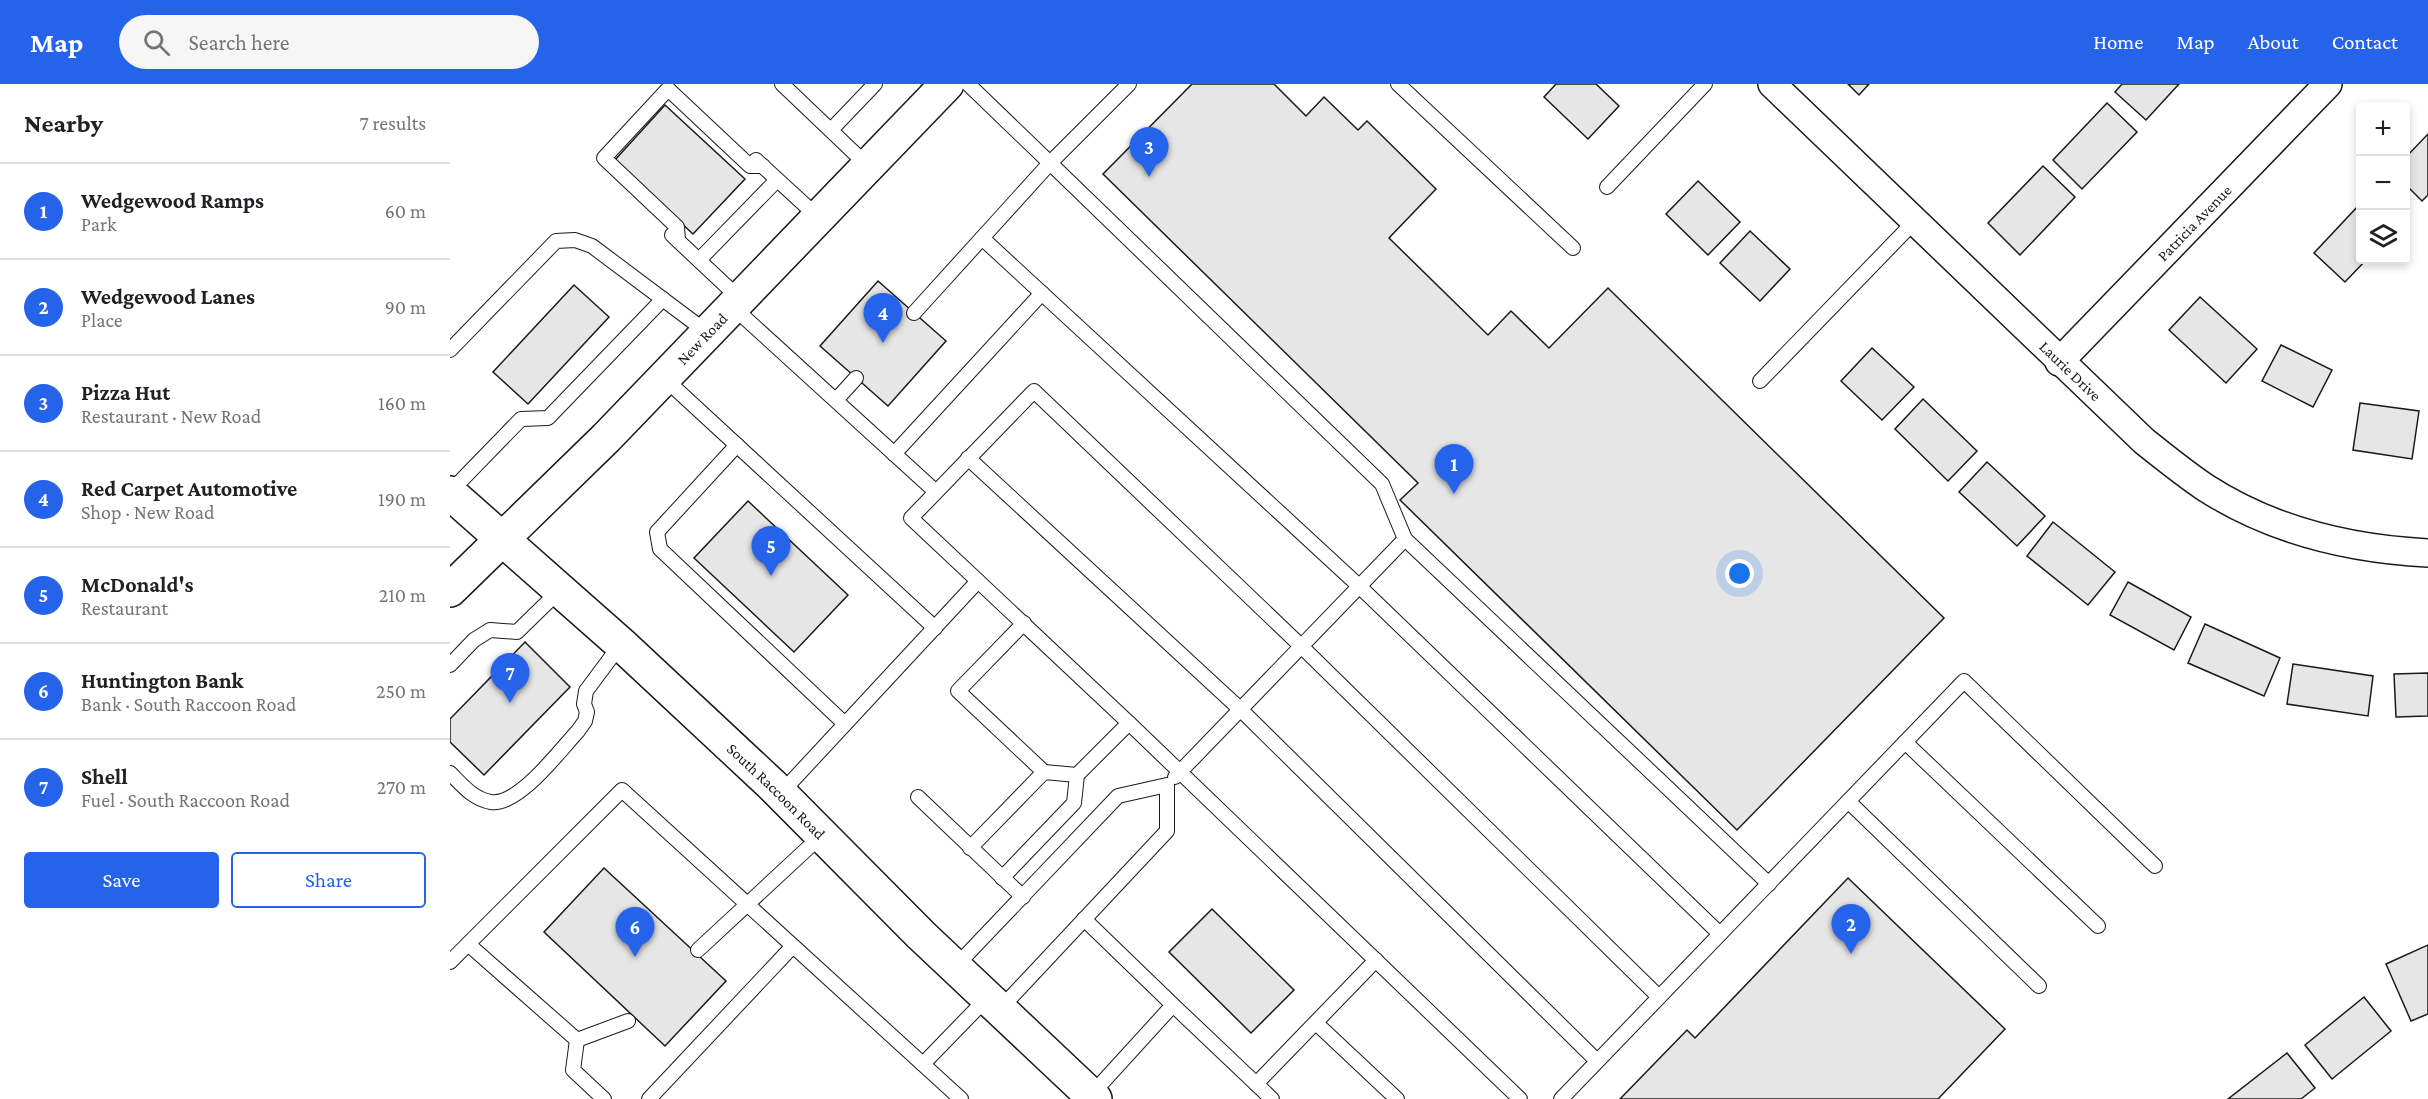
<!DOCTYPE html>
<html lang="en">
<head>
<meta charset="utf-8">
<style>
	body { margin:0; font-family:"Crimson Pro",serif; background:#f6f6f6; color:#202124 }
	.controls { position:absolute; right:18px; top:18px; display:grid; overflow:hidden; border-radius:6px; box-shadow:0 3px 9px #0003 }
	.controls button { width:54px; height:54px; display:grid; place-items:center; padding:0; border:0; border-bottom:2px solid #e0e0e0; background:#fff; color:#202124; font:30px sans-serif }
	.you { position:absolute; left:1290px; top:490px; width:21px; height:21px; margin:-15px; border:4px solid #fff; border-radius:50%; background:#1a73e8; box-shadow:0 0 0 9px #1a73e833 }
	.badge { display:grid; place-items:center; width:39px; height:39px; border-radius:50%; background:#2563eb; color:#fff; font-size:20px; font-weight:700 }
	.pin { position:absolute; translate:-50% -50px; filter:drop-shadow(0 2px 3px #0008) }
	.pin::after { content:''; position:absolute; top:32px; width:21px; height:18px; background:inherit; clip-path:polygon(0 0,100% 0,50% 100%) }
	.list { margin:0; padding:0; list-style:none }
	h2 { display:flex; justify-content:space-between; align-items:center; height:78px; margin:0; padding:0 24px; font-size:26px }
	h2 small { font-size:20px; font-weight:400; color:#757577 }
	.list li { display:grid; grid-template-columns:39px 1fr auto; gap:18px; align-items:center; box-sizing:border-box; height:96px; padding:0 24px; border-top:2px solid #e0e0e0 }
	.list b { display:block; font-size:22px; white-space:nowrap }
	.list p { margin:0; font-size:20px; white-space:nowrap; color:#757577 }
	.list em { font-size:20px; font-style:normal; color:#757577 }
	.actions { display:flex; gap:12px; padding:18px 24px }
	.actions a { flex:1; padding:14px 0; border:2px solid #2563eb; border-radius:6px; text-align:center; font-size:21px; color:#2563eb }
	.actions .main { background:#2563eb; color:#fff }
	.icon { flex:none; width:33px; height:33px; fill:none; stroke:currentColor; stroke-width:2; stroke-linecap:round; stroke-linejoin:round }
	.map { position:relative; flex:none; width:1978px; height:1015px; overflow:hidden }
	header { display:flex; align-items:center; gap:36px; box-sizing:border-box; height:84px; padding:0 30px; background:#2563eb; color:#fff }
	header strong { font-size:28px }
	nav { display:flex; gap:33px; margin-inline-start:auto; font-size:21px }
	.search { width:420px; height:54px; background:#f6f6f6; display:flex; align-items:center; gap:15px; box-sizing:border-box; padding:0 21px; border-radius:33px; color:#757577; font-size:22px }
	main { display:flex }
	aside { flex:1; background:#fff }
	.map>svg:first-child { display:block }
	.building { fill:#e6e6e6; stroke:#1a1a1a; stroke-width:1.5 }
	.lines { fill:none; stroke-linecap:round; stroke-linejoin:round }
	.lane-casing { stroke:#1a1a1a; stroke-width:16 }
	.street-casing { stroke:#1a1a1a; stroke-width:30 }
	.secondary-casing { stroke:#1a1a1a; stroke-width:36 }
	.lane { stroke:#fff; stroke-width:14 }
	.street { stroke:#fff; stroke-width:27 }
	.secondary { stroke:#fff; stroke-width:33 }
	.labels { text-anchor:middle; dominant-baseline:central; stroke-width:4.5; stroke-linejoin:round; paint-order:stroke }
	.street-label { font-size:16px; fill:#1a1a1a; stroke:#fff }
</style>
</head>
<body>
<header>
<strong>Map</strong>
<div class="search"><svg class="icon" aria-label="search" viewBox="0 0 24 24"><circle cx="10" cy="10" r="6"/><path d="M15 15l6 6"/></svg>Search here</div>
<nav><a>Home</a><a>Map</a><a>About</a><a>Contact</a></nav>
</header>
<main>
<aside>
<h2>Nearby<small>7 results</small></h2>
<ul class="list">
<li><span class="badge">1</span><div><b>Wedgewood Ramps</b><p>Park</p></div><em>60 m</em></li>
<li><span class="badge">2</span><div><b>Wedgewood Lanes</b><p>Place</p></div><em>90 m</em></li>
<li><span class="badge">3</span><div><b>Pizza Hut</b><p>Restaurant · New Road</p></div><em>160 m</em></li>
<li><span class="badge">4</span><div><b>Red Carpet Automotive</b><p>Shop · New Road</p></div><em>190 m</em></li>
<li><span class="badge">5</span><div><b>McDonald's</b><p>Restaurant</p></div><em>210 m</em></li>
<li><span class="badge">6</span><div><b>Huntington Bank</b><p>Bank · South Raccoon Road</p></div><em>250 m</em></li>
<li><span class="badge">7</span><div><b>Shell</b><p>Fuel · South Raccoon Road</p></div><em>270 m</em></li>
</ul>
<div class="actions"><a class="main">Save</a><a>Share</a></div>
</aside>
<div class="map">
<svg width="1978" height="1015" viewBox="0 0 1978 1015">
	<rect width="100%" height="100%" fill="#fff"/>
	<g class="building">
		<path d="M742,0H824L856,32L874,13L908,46L917,37L986,105L939,154L1038,251L1061,227L1099,264L1158,204L1494,534L1287,746L950,416L968,399L653,90Z"/>
		<path d="M1106,0H1146L1169,22L1138,55L1094,13Z"/>
		<path d="M1398,0H1419L1409,11Z"/>
		<path d="M1672,0H1729L1696,36L1665,8Z"/>
		<path d="M1657,19L1687,48L1632,105L1603,76Z"/>
		<path d="M215,21L295,95L243,150L164,77Z"/>
		<path d="M1978,50V111L1972,117L1956,101V73Z"/>
		<path d="M1593,82L1625,113L1570,171L1538,139Z"/>
		<path d="M1248,97L1290,138L1258,171L1216,130Z"/>
		<path d="M1910,120V176H1916L1895,198L1864,169Z"/>
		<path d="M1300,147L1340,185L1310,217L1270,179Z"/>
		<path d="M428,197L496,257L438,322L370,262Z"/>
		<path d="M124,201L159,233L78,320L43,288Z"/>
		<path d="M1750,213L1807,265L1776,299L1719,246Z"/>
		<path d="M1831,261L1882,286L1863,323L1812,297Z"/>
		<path d="M1422,264L1464,303L1432,336L1391,297Z"/>
		<path d="M1473,315L1527,367L1498,397L1445,345Z"/>
		<path d="M1910,319L1969,327L1962,375L1903,366Z"/>
		<path d="M1537,378L1595,432L1567,462L1509,408Z"/>
		<path d="M298,417L398,511L344,568L244,474Z"/>
		<path d="M1603,438L1665,488L1638,521L1577,472Z"/>
		<path d="M1678,498L1741,533L1724,566L1660,531Z"/>
		<path d="M1755,540L1830,574L1814,612L1738,579Z"/>
		<path d="M75,558L120,603L34,691L0,658V635Z"/>
		<path d="M1843,580L1923,592L1918,632L1837,620Z"/>
		<path d="M1978,589V632L1946,633L1944,590Z"/>
		<path d="M154,784L276,897L215,962L94,848Z"/>
		<path d="M1398,794L1555,945L1488,1015H1170L1237,946L1245,954Z"/>
		<path d="M762,825L844,906L801,949L719,868Z"/>
		<path d="M1978,861V930L1961,937L1936,880Z"/>
		<path d="M1914,913L1941,947L1882,995L1855,961Z"/>
		<path d="M1837,969L1865,1004L1851,1015H1778Z"/>
	</g>
	<g class="lines">
		<defs>
			<g id="lane">
				<path d="M332,0L418,82"/>
				<path d="M518,0L600,79L679,0"/>
				<path d="M948,0L1123,164"/>
				<path d="M381,46L425,0"/>
				<path d="M306,76L369,134"/>
				<path d="M1157,103L1255,0"/>
				<path d="M222,151L290,215"/>
				<path d="M228,156L227,143L154,74L218,5L300,82H313"/>
				<path d="M249,176L327,96"/>
				<path d="M283,223L485,407"/>
				<path d="M464,229L532,154"/>
				<path d="M0,266L106,157L125,156L142,162L258,249"/>
				<path d="M214,294L485,544"/>
				<path d="M1310,297L1464,138"/>
				<path d="M386,316L406,294"/>
				<path d="M287,361L207,448L210,465L395,640"/>
				<path d="M444,370L592,209"/>
				<path d="M518,374L790,625L1147,977"/>
				<path d="M0,408L71,335L98,334L213,215"/>
				<path d="M574,539L508,607L594,688"/>
				<path d="M0,581L24,556L40,546L67,548L110,506"/>
				<path d="M679,639L1070,1015"/>
				<path d="M1455,658L1648,842"/>
				<path d="M0,689C12,701 23,715 41,718C69,722 110,666 128,647L135,637L137,628L134,620L136,607L171,560"/>
				<path d="M725,693L955,455"/>
				<path d="M331,709L528,497"/>
				<path d="M468,713L573,813"/>
				<path d="M1398,717L1589,902"/>
				<path d="M520,764L594,688L627,691"/>
				<path d="M552,794L624,719L627,691L679,639L461,434L584,307L851,562L1209,913"/>
				<path d="M634,835L723,921"/>
				<path d="M1270,850L909,502L532,154L600,79L932,400L955,455L1319,800"/>
				<path d="M18,860L127,956L178,937"/>
				<path d="M248,866L372,751"/>
				<path d="M0,878L172,706L511,1015"/>
				<path d="M505,883L668,712L717,701V747L550,925"/>
				<path d="M866,939L947,1015"/>
				<path d="M127,956L123,986L154,1015"/>
				<path d="M473,980L538,913"/>
				<path d="M806,1000L926,876"/>
				<path d="M641,1011L723,921L822,1015"/>
				<path d="M199,1015L343,862"/>
				<path d="M1111,1015L1514,597L1705,782"/>
			</g>
			<g id="street">
				<path id="s1" d="M1322,0L1694,357C1714,373 1735,390 1756,404C1823,447 1900,465 1978,469"/>
				<path id="s2" d="M1609,278L1878,0"/>
			</g>
			<g id="secondary">
				<path id="s3" d="M0,409L171,560L321,700L471,851L645,1015"/>
				<path id="s4" d="M0,506L156,354L497,0"/>
			</g>
		</defs>
		<use href="#lane" class="lane-casing"/>
		<use href="#street" class="street-casing"/>
		<use href="#secondary" class="secondary-casing"/>
		<use href="#lane" class="lane"/>
		<use href="#street" class="street"/>
		<use href="#secondary" class="secondary"/>
	</g>
	<g class="labels">
		<g class="street-label">
			<text stroke="none"><textPath href="#s2" startOffset="194">Patricia Avenue</textPath></text>
			<text stroke="none"><textPath href="#s4" startOffset="356">New Road</textPath></text>
			<text stroke="none"><textPath href="#s1" startOffset="414">Laurie Drive</textPath></text>
			<text stroke="none"><textPath href="#s3" startOffset="442">South Raccoon Road</textPath></text>
		</g>
	</g>
</svg>
<div class="controls">
<button>+</button>
<button>−</button>
<button><svg class="icon" aria-label="layers" viewBox="0 0 24 24"><path d="M12 4l9 5-9 5-9-5zM3 14l9 5 9-5"/></svg></button>
</div>
<div class="you"></div>
<div class="pin badge" style="left:1004px;top:410px">1</div>
<div class="pin badge" style="left:1401px;top:870px">2</div>
<div class="pin badge" style="left:699px;top:93px">3</div>
<div class="pin badge" style="left:433px;top:259px">4</div>
<div class="pin badge" style="left:321px;top:492px">5</div>
<div class="pin badge" style="left:185px;top:873px">6</div>
<div class="pin badge" style="left:60px;top:619px">7</div>
</div>
</main>
</body>
</html>
